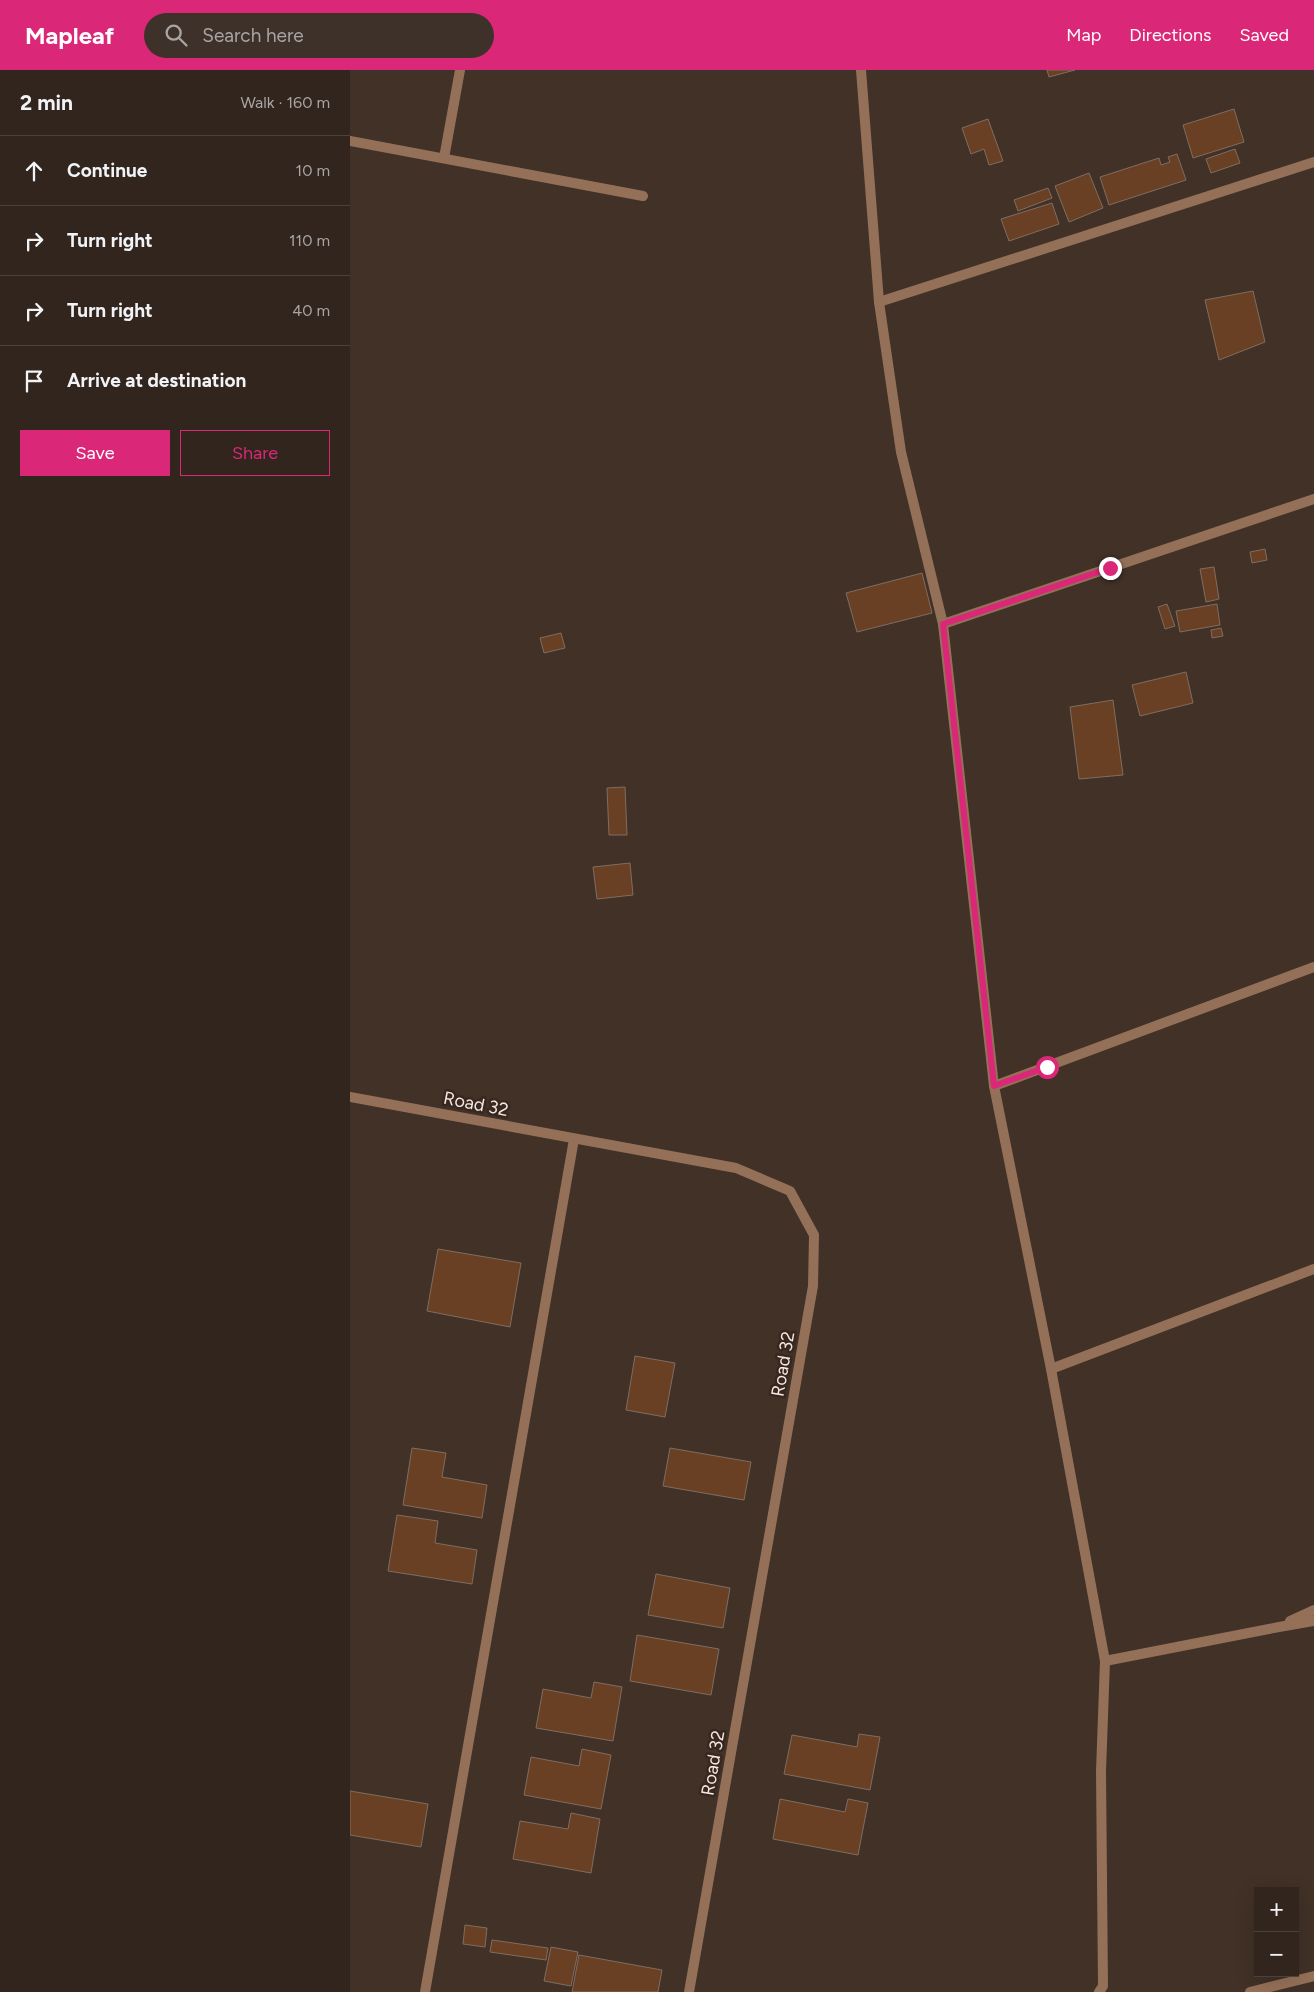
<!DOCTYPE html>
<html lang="en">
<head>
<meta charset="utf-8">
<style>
	body { margin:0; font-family:Figtree,sans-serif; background:#3d312a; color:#f1f3f6 }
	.controls { position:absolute; right:15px; bottom:15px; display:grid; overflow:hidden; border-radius:0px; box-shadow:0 5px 20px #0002 }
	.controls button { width:45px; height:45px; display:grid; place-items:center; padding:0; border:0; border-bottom:1px solid #4c423b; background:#31251d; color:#f1f3f6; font:25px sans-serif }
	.stop { position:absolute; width:15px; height:15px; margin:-11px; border:4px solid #db2777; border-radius:50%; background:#fff }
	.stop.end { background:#db2777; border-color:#fff; box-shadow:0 1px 5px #0008 }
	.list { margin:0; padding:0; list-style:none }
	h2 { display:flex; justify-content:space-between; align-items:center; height:65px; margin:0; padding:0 20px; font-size:21px }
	h2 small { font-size:16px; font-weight:400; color:#a8a5a4 }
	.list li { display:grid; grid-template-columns:32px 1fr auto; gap:15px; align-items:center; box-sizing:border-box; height:70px; padding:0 20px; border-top:1px solid #4c423b }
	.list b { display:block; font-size:19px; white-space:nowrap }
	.list em { font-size:16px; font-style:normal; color:#a8a5a4 }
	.actions { display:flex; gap:10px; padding:15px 20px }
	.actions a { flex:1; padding:11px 0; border:1px solid #db2777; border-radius:0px; text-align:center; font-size:18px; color:#db2777 }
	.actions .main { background:#db2777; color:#fff }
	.icon { flex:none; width:28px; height:28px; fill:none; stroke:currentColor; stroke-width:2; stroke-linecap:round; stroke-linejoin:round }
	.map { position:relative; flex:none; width:964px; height:1922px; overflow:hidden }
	header { display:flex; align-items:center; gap:30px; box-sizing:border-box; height:70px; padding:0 25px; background:#db2777; color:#fff }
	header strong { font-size:24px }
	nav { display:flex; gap:28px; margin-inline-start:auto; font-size:18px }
	.search { width:350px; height:45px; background:#3d312a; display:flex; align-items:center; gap:12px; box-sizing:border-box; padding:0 18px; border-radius:28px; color:#a8a5a4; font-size:19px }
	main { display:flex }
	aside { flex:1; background:#31251d }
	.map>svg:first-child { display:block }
	.building { fill:#6a4024; stroke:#7f6d62 }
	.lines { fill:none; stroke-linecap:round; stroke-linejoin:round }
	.street { stroke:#957058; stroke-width:10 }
	.route { stroke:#db2777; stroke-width:6 }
	.labels { text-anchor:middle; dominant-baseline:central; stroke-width:5; stroke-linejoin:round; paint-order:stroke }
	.street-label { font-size:18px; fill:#f3e8e2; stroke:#37271e }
</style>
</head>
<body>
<header>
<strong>Mapleaf</strong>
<div class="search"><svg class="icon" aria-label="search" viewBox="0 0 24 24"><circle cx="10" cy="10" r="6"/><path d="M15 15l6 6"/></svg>Search here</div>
<nav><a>Map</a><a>Directions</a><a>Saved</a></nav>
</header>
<main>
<aside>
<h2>2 min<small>Walk · 160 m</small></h2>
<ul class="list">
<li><svg class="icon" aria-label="ahead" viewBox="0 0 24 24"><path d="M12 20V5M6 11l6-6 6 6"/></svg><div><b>Continue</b></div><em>10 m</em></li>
<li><svg class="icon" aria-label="right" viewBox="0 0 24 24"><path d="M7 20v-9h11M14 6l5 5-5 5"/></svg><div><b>Turn right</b></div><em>110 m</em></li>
<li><svg class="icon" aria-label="right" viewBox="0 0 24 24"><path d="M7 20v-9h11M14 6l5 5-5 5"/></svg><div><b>Turn right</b></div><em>40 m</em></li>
<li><svg class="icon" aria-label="arrive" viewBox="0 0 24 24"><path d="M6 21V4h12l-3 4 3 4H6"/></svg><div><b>Arrive at destination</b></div></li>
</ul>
<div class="actions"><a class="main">Save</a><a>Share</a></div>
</aside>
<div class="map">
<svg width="964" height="1922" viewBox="0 0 964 1922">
	<rect width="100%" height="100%" fill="#413127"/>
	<g class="building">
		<path d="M697,0H725L699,7Z"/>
		<path d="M884,39L894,72L843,88L833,55Z"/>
		<path d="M638,49L653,91L639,95L634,79L621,84L612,58Z"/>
		<path d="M885,79L890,93L861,103L856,89Z"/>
		<path d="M827,84L836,110L759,135L750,107L809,88L811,95L820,92L818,87Z"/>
		<path d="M739,103L753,138L719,152L705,116Z"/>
		<path d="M698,118L702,128L668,141L664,130Z"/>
		<path d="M702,133L709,154L659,171L651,149Z"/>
		<path d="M903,221L915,272L869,290L855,230Z"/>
		<path d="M915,479L917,490L902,493L900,482Z"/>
		<path d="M864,497L869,529L856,532L850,499Z"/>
		<path d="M572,503L582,543L507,562L496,523Z"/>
		<path d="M817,534L825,556L815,559L808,537Z"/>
		<path d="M867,534L870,555L830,562L826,541Z"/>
		<path d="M871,558L873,566L862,568L861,560Z"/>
		<path d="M211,563L215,578L194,583L190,568Z"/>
		<path d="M836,602L843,633L790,646L782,615Z"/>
		<path d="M763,630L773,705L729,709L720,637Z"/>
		<path d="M275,717L277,765H259L257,718Z"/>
		<path d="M280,793L283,825L247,829L243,797Z"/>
		<path d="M88,1179L171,1193L160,1257L77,1241Z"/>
		<path d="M285,1286L325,1293L315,1347L276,1340Z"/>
		<path d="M62,1378L96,1383L92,1407L137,1415L132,1448L53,1435Z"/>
		<path d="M320,1378L401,1392L394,1430L313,1416Z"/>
		<path d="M47,1445L88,1451L85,1473L127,1480L122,1514L38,1501Z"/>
		<path d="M306,1504L380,1518L373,1558L298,1545Z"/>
		<path d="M287,1565L369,1579L361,1625L280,1611Z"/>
		<path d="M244,1612L272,1617L263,1671L186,1658L193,1619L241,1628Z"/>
		<path d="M509,1664L530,1667L520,1720L434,1704L442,1665L507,1677Z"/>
		<path d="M232,1679L261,1685L251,1739L174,1725L181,1687L229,1696Z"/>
		<path d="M0,1721L78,1734L71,1777L0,1765Z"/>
		<path d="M430,1729L495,1742L498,1729L518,1733L508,1785L423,1769Z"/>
		<path d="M221,1743L250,1749L241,1803L163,1789L170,1751L218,1759Z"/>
		<path d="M115,1855L137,1858L135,1877L113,1874Z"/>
		<path d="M142,1870L198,1878L196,1890L140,1882Z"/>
		<path d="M201,1877L228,1882L221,1916L194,1911Z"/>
		<path d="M229,1885L312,1900L308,1922H222Z"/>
	</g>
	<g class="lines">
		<g class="street">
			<path d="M511,0L529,232L551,382L593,554L644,1016L964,897"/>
			<path d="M0,71L293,126"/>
			<path d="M94,88L110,0"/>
			<path d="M529,232L964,92"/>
			<path d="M593,554L964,429"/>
			<path d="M644,1016L701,1299L755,1591L751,1701L753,1916L749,1922"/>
			<path d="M0,1027L386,1098L440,1121L464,1165L463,1216L339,1922"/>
			<path d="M701,1299L964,1199"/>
			<path d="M940,1551L964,1540"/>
			<path d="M755,1591L929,1557L964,1551"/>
			<path d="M75,1922L224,1069"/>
			<path d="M900,1922L964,1906"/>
		</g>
	</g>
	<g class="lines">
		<path class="route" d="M697,997L644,1016L593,554L760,498"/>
	</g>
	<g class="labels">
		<g class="street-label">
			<text transform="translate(126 1034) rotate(11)">Road 32</text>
			<text transform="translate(433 1294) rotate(-80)">Road 32</text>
			<text transform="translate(363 1693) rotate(-80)">Road 32</text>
		</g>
	</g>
</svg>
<div class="controls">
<button>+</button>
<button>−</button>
</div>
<div class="stop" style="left:697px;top:997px"></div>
<div class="stop end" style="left:760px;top:498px"></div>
</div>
</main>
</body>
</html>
